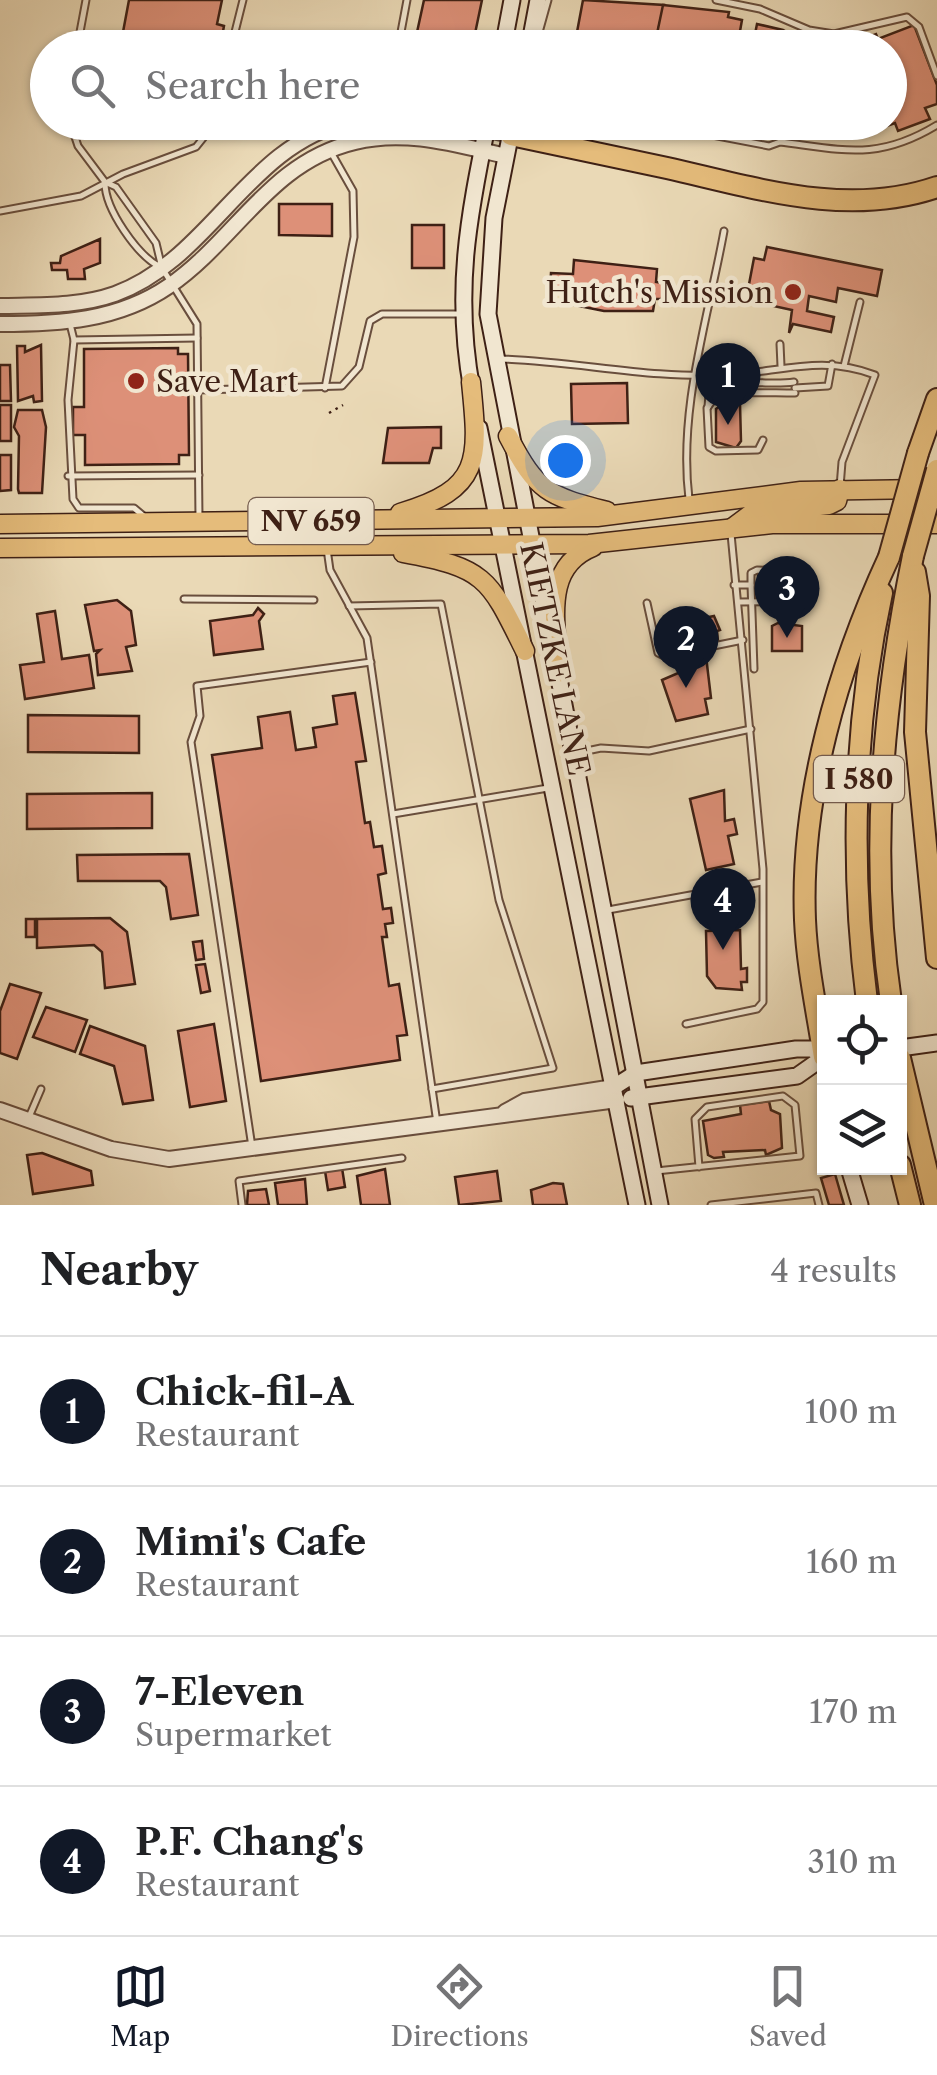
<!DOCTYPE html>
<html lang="en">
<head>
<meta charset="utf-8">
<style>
	body { margin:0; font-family:"Libre Caslon Text",serif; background:#f6f6f6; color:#202124 }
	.controls { position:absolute; right:30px; bottom:30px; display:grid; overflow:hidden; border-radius:0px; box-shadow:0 2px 8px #0004 }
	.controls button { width:90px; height:90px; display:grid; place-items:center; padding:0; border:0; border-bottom:2px solid #e0e0e0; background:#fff; color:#202124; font:50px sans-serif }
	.you { position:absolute; left:565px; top:460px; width:35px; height:35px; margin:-25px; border:8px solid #fff; border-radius:50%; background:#1a73e8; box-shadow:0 0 0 15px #1a73e833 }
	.badge { display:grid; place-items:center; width:65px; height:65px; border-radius:50%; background:#111827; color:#fff; font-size:32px; font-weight:700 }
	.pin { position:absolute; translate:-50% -82px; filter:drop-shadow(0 2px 5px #0008) }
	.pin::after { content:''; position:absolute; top:52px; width:35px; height:30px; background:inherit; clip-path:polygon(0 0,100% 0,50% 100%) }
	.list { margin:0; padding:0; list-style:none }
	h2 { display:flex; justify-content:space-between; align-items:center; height:130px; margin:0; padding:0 40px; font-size:42px }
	h2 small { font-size:32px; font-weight:400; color:#757577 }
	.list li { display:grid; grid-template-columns:65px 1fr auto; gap:30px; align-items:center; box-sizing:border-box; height:150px; padding:0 40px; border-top:2px solid #e0e0e0 }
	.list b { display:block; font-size:38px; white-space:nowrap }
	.list p { margin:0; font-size:32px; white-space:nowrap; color:#757577 }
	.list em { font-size:32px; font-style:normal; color:#757577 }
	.icon { flex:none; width:55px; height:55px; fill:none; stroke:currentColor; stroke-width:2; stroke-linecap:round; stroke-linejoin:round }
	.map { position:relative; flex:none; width:937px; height:1205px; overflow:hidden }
	.search { position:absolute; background:#fff; box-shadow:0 2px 8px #0004; left:30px; right:30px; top:30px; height:110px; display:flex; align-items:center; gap:25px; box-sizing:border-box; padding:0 35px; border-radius:55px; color:#757577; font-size:38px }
	.sheet { height:730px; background:#fff }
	nav { display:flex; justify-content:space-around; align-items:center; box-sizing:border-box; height:140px; border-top:2px solid #e0e0e0; background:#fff; font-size:28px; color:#757577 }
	nav a { display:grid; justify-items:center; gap:5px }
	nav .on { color:#111827 }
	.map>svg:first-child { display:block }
	.building { fill:#dd9078; stroke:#3e2015; stroke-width:2.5 }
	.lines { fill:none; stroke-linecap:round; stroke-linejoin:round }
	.service-casing { stroke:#694e3d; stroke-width:9 }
	.tertiary-casing { stroke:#694e3d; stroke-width:18 }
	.secondary-casing { stroke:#3e2015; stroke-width:19 }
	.primary-casing { stroke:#3e2015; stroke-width:21 }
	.motorway-casing { stroke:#3e2015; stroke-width:24 }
	.path { stroke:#3e2015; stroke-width:2.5; stroke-dasharray:2.5 5; stroke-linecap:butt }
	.service { stroke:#f1e6d0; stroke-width:5 }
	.tertiary { stroke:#f1e6d0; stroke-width:14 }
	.secondary { stroke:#f1e6d0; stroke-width:15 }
	.primary { stroke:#e5bc7b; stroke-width:18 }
	.motorway { stroke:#e5bc7b; stroke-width:20 }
	.motorway-bridge-casing { stroke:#3e2015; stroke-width:24; stroke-linecap:butt }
	.motorway-bridge { stroke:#e5bc7b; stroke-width:20 }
	.poi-dot { fill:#8f2418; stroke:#f1e6d0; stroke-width:4 }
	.labels { text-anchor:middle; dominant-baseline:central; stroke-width:9; stroke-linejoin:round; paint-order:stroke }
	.shield { fill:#f1e6d0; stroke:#745b4d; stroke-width:2.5 }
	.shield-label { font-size:28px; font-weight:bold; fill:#3e2015 }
	.poi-label { font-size:30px; fill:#3e2015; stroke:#f1e6d0; text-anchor:end }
	.street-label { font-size:30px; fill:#3e2015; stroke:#f1e6d0 }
</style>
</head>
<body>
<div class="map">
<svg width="937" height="1205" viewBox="0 0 937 1205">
	<rect width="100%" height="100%" fill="#ead9b6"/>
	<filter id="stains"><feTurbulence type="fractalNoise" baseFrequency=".002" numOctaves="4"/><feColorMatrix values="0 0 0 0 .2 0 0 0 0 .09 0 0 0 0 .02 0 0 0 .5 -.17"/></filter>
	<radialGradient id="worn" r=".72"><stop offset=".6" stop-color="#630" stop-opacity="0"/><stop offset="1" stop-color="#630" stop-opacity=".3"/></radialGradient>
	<g class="building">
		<path d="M129,0H222L217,24L224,26L220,48H120Z"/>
		<path d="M424,0H482L472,48L414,46Z"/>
		<path d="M583,0L664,5L654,48H574Z"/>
		<path d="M663,5L729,12L728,17L742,20L737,48H654Z"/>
		<path d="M757,24L783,30L788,33L787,41L795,42L794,48H737L740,31L755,34Z"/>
		<path d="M914,25L937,85V104L925,108L930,119L898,131L895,123L862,135L857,122H890V48L848,45L876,34L878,39Z"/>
		<path d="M687,122H739L737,132Z"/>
		<path d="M279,204H332V236L279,235Z"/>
		<rect x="412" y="225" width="32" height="43"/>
		<path d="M100,239V263L84,269L85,279H68L67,270H52L51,263H60L61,256Z"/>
		<path d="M767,247L882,270L877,296L838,288L836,302L809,296L807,311L834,317L831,332L793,324L789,333L792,310L746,300L754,258L764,260Z"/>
		<path d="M574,260L657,269L656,282L663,283L662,299H655L653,311H604L569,304L571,289L550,288L551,273L573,274Z"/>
		<path d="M41,345L42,401L34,402L33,396L18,401L17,346H25V352Z"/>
		<path d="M178,348V354H188L189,455H179V464L85,465V435H73V407H84V349Z"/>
		<path d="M0,365H10L11,401H0Z"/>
		<path d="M627,383L628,423L572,424L571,384Z"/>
		<path d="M723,404H740L741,441L736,448L716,442V409Z"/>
		<rect x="0" y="405" width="11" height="36"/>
		<path d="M18,410H42L46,427L42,493H19L18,489L19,436L14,427Z"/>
		<path d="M441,427V448H433L429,463H383L388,428Z"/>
		<path d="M0,455H11V490L0,491Z"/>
		<rect x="758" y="574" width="47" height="22"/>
		<path d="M117,600L131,611L136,645L126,647L132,671L98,675L96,654L100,650L94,651L85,605Z"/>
		<path d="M258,608L264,614L259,621L263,649L214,655L210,621L253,615Z"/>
		<path d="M55,611L62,659L89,655L94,688L25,699L20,665L44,662L37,614Z"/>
		<path d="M714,616L720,630L717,631L718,641L676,649L671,625Z"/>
		<path d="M778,623L802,626V651H772V626Z"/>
		<path d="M706,656L711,698L705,699L708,714L676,721L662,680L683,671L681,663Z"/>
		<path d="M355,693L366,761L356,762L365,823L370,822L374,847L382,846L386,873L378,875L383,909L391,908L393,923L385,924L387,937H382L389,986L399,984L407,1035L397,1036L400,1060L261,1081L212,755L262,748L258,717L290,712L296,750L316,747L313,728L337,724L333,696Z"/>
		<path d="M28,715L139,716V753L28,752Z"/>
		<path d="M724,790L725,821L734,819L737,834L728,836L734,864L706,870L690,799Z"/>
		<path d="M152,793V828L27,829V794Z"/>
		<path d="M189,854L198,915L171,919L166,887L160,881H78L77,855Z"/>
		<path d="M110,918L127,932L135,984L105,988L102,952L94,945L37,948V919Z"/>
		<rect x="26" y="919" width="9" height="18"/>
		<path d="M740,930L741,969L747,968V982H741L742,990L716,988L707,976L706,931Z"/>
		<path d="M202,941L204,959L196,960L193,942Z"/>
		<path d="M205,964L210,991L201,993L196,965Z"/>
		<path d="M10,984L41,993L17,1059L0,1053V1011Z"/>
		<path d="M46,1007L87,1020L75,1052L33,1037Z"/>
		<path d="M214,1024L226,1101L190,1107L178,1031Z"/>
		<path d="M90,1026L145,1046L153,1100L123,1104L114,1066L80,1054Z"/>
		<path d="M769,1101L771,1110L780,1114L782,1148L766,1155L765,1150L723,1152L724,1157L714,1158L708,1155L703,1121L741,1114L740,1105Z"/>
		<path d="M42,1153L91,1171L93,1185L33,1194L27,1155Z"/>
		<path d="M342,1168L345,1187L328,1190L325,1171Z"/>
		<path d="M385,1169L390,1205H361L357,1176Z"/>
		<path d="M497,1171L501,1201L459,1205L455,1177Z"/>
		<path d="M835,1174L844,1205H829L821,1178Z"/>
		<path d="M305,1179L307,1205H278L275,1183Z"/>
		<path d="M553,1183L563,1184L567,1205H533L531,1190Z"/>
		<path d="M266,1189L269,1205H247L248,1191Z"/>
	</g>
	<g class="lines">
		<defs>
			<g id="service">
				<path d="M716,0L760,9L809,30L834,34L907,17L919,27L937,76"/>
				<path d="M538,36L548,0"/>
				<path d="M77,48L86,0"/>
				<path d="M231,48L243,0"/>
				<path d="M398,48L407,0"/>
				<path d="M70,122L78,146L105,182L116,187L156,243L162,268L197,324L199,518"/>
				<path d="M644,122L769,146L780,142C844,150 878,161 937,125"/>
				<path d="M105,183C105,209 137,255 160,267"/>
				<path d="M0,211L81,196L123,174L196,147L216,122"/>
				<path d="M70,324L74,340L197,338"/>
				<path d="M74,340L68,400L73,499L79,508H134L146,518"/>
				<path d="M780,344L781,366"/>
				<path d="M502,359C575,361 651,379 724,375C777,373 822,354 875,375L842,462L840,487"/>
				<path d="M844,366L860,302"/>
				<path d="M325,388L354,237L353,191L332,154"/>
				<path d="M795,388L828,386L832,364"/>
				<path d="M198,390L342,386L359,367L370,321L382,314H462"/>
				<path d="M708,407L709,394C733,376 767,386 794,382"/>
				<path d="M763,440L758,450L716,451L709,447L707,408L716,396C744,391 766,393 795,393"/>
				<path d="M68,476L199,475"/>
				<path d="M689,499C678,409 708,319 724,231"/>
				<path d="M327,549L330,570L367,638L437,1123"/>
				<path d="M734,585H751L754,669"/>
				<path d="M184,599L314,600"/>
				<path d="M740,602L808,601L810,576L805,571L757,570L751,573V585"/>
				<path d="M647,603L658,653L664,656L743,640"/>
				<path d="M349,606L441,604L499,900L553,1068L432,1089"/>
				<path d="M577,753L601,748L649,751L751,729"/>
				<path d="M393,814L548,788"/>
				<path d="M608,910L762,882"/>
				<path d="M686,1024L757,1009L763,1002V869L731,534"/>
				<path d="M29,1117L41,1089"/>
				<path d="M252,1147L191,742L200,716L197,686L371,662"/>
				<path d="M656,1171C704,1166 752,1161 800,1156L795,1105L783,1096L707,1107L695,1119L699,1167"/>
				<path d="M242,1205L239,1181L402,1158"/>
				<path d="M711,1205L816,1193L819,1205"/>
			</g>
			<g id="tertiary">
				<path d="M449,122L511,135"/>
				<path d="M0,306C38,305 78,307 115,294C211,259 247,145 349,122"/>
				<path d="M0,324C59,324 118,321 169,286C236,240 270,162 355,142C406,129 457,145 506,156"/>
				<path d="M0,1110L111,1149L169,1159L617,1100"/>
				<path d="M505,1112L525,1101L614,1087"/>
			</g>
			<g id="secondary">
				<path d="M503,48L512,0"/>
				<path d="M529,48L538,0"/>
				<path d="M513,122L494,218L488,314L550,635"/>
				<path d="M472,390C454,293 468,218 488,122"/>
				<path d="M479,428L637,1205"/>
				<path d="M556,663L660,1205"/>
				<path d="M900,1048L937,1043"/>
				<path d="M614,1087L636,1073L796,1049H812L824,1057"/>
				<path d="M631,1098L797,1076L824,1057"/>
				<path d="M849,1168L860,1205"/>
			</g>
			<g id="primary">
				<path d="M508,436C537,492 548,496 607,511"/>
				<path d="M400,513C482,489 479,460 471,382"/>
				<path d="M0,524L597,517L801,491L922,489"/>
				<path d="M732,528L752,513L829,505L837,501L840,489"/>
				<path d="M0,548L589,544L772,524H937"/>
				<path d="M403,553C486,568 489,578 525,651"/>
				<path d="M558,673C558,627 540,568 593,547"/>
			</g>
			<g id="motorway">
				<path d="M511,135C563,146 615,157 667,168C756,188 847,218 937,187"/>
				<path d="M918,453L937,399"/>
				<path d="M915,572L919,596L915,732L937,958"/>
				<path d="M867,1002C850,868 853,727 882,593"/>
				<path d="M891,1002C869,853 883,703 913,556"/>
				<path d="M824,1057C817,1012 807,966 805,920C800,797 838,667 889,557"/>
				<path d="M900,1058L935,1205"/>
				<path d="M900,1165L910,1205"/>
			</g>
		</defs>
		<use href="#service" class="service-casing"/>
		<use href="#tertiary" class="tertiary-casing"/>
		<use href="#secondary" class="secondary-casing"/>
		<use href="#primary" class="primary-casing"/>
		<use href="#motorway" class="motorway-casing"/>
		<path class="path" d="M329,413L343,405"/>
		<use href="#service" class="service"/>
		<use href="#tertiary" class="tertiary"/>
		<use href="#secondary" class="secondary"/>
		<use href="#primary" class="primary"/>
		<use href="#motorway" class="motorway"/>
		<defs>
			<g id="motorway-bridge">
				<path d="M913,556L937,470"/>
				<path d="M889,557L918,453"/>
			</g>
		</defs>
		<use href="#motorway-bridge" class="motorway-bridge-casing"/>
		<use href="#motorway-bridge" class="motorway-bridge"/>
	</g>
	<g class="poi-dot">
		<circle cx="793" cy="292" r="10"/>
		<circle cx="136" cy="381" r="10"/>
	</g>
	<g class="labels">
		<g class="shield">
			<rect x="248.5" y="498" width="125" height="46" rx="8"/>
			<rect x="814" y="756" width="90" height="46" rx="8"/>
		</g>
		<g class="shield-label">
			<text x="311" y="521">NV 659</text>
			<text x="859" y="779">I 580</text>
		</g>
		<g class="poi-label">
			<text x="773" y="292">Hutch's Mission</text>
			<text x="156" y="381" text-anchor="start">Save Mart</text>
		</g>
		<g class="street-label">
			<text transform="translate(555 659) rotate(78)">KIETZKE LANE</text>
		</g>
	</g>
	<rect width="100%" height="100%" filter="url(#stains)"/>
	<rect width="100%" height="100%" fill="url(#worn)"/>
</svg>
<div class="controls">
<button><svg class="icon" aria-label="locate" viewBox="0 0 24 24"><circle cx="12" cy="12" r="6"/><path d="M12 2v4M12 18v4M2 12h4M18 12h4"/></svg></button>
<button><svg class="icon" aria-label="layers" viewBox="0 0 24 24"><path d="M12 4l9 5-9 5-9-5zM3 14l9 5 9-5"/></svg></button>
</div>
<div class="you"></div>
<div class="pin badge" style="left:728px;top:425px">1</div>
<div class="pin badge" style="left:686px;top:688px">2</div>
<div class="pin badge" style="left:787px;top:638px">3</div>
<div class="pin badge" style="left:723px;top:950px">4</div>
<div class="search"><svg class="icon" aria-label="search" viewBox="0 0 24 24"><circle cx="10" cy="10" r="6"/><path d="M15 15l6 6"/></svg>Search here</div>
</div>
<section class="sheet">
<h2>Nearby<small>4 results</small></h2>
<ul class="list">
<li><span class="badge">1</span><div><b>Chick-fil-A</b><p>Restaurant</p></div><em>100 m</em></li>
<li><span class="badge">2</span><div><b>Mimi's Cafe</b><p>Restaurant</p></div><em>160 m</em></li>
<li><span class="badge">3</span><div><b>7-Eleven</b><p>Supermarket</p></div><em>170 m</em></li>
<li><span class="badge">4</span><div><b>P.F. Chang's</b><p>Restaurant</p></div><em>310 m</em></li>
</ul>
</section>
<nav>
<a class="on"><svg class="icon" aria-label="map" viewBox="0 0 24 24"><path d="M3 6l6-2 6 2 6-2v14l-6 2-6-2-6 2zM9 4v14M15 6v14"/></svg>Map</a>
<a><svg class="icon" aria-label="directions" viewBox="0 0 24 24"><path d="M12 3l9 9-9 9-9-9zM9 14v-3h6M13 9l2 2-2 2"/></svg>Directions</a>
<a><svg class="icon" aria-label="saved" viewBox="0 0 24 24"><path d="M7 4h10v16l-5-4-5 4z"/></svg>Saved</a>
</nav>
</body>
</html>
